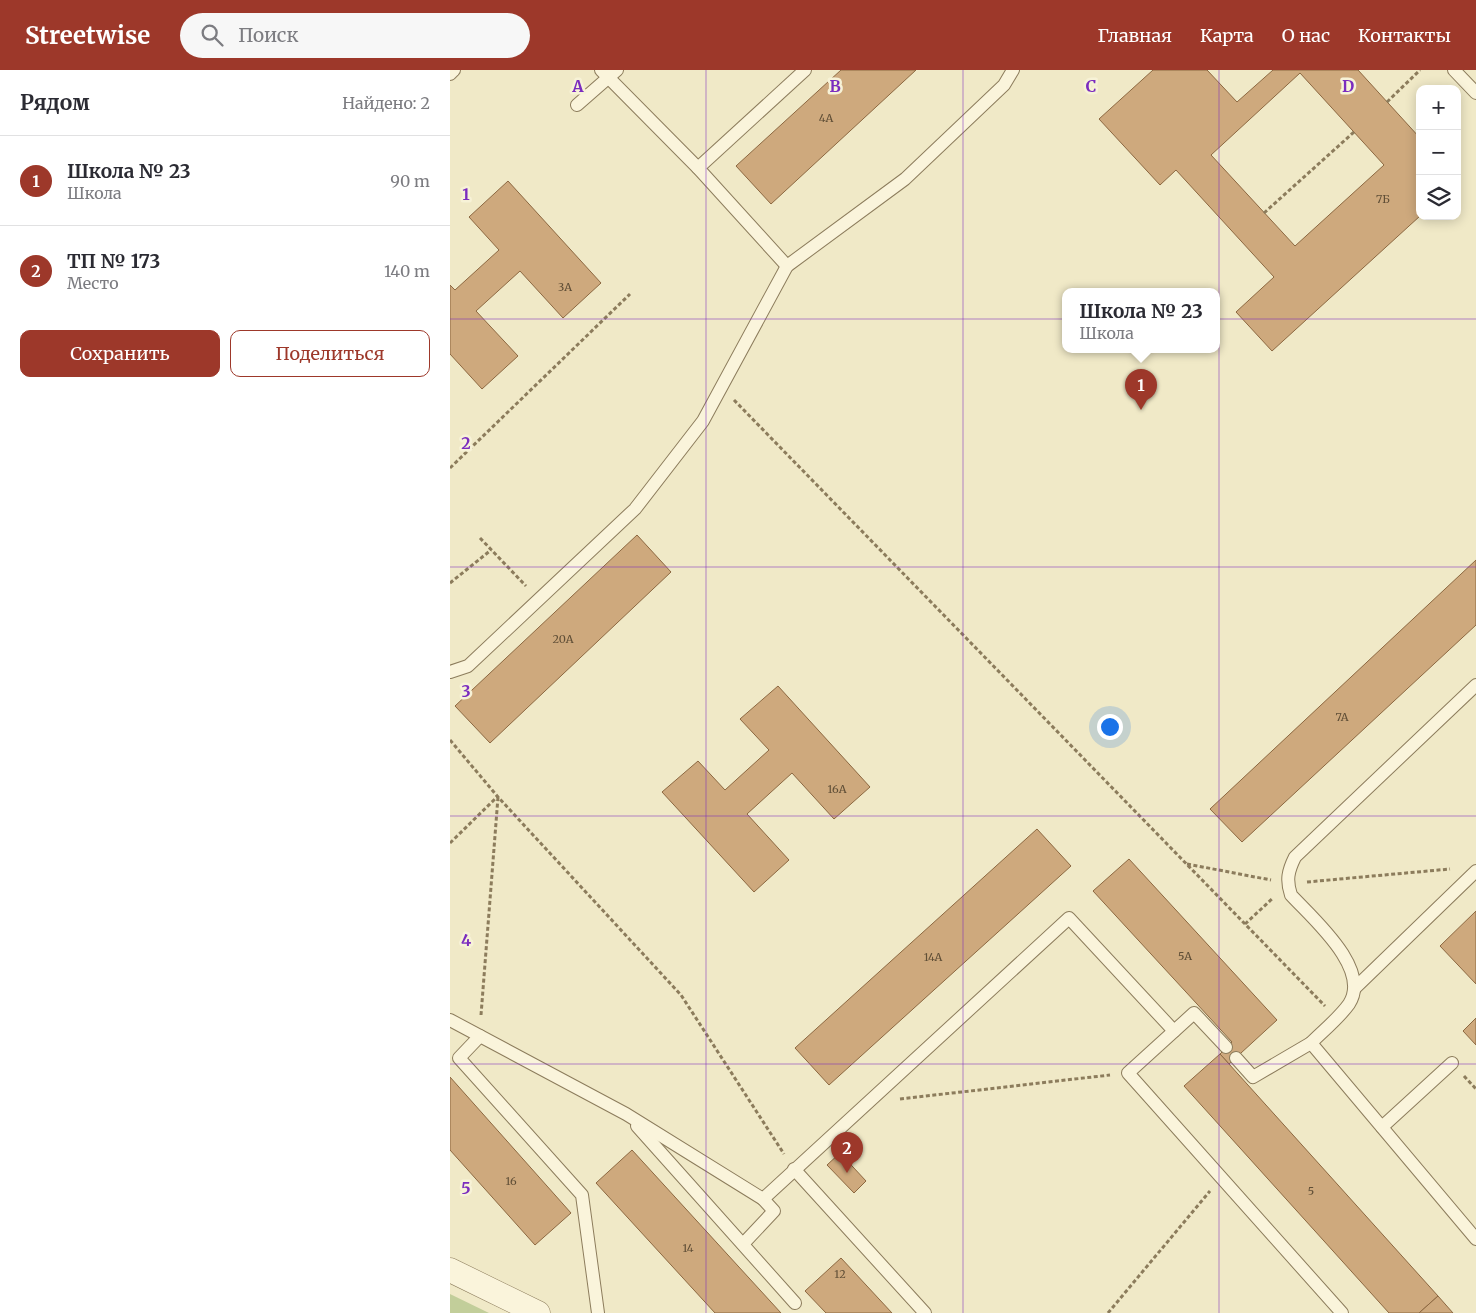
<!DOCTYPE html>
<html lang="ru">
<head>
<meta charset="utf-8">
<style>
	body { margin:0; font-family:Merriweather,serif; background:#f7f7f7; color:#2b2b33 }
	.controls { position:absolute; right:15px; top:15px; display:grid; overflow:hidden; border-radius:10px; box-shadow:0 2px 12px #0003 }
	.controls button { width:45px; height:45px; display:grid; place-items:center; padding:0; border:0; border-bottom:1px solid #e1e1e2; background:#fff; color:#2b2b33; font:25px sans-serif }
	.you { position:absolute; left:659px; top:656px; width:18px; height:18px; margin:-12px; border:4px solid #fff; border-radius:50%; background:#1a73e8; box-shadow:0 0 0 8px #1a73e833 }
	.badge { display:grid; place-items:center; width:32px; height:32px; border-radius:50%; background:#9d382a; color:#fff; font-size:16px; font-weight:700 }
	.pin { position:absolute; translate:-50% -41px; filter:drop-shadow(0 1px 2px #0008) }
	.pin::after { content:''; position:absolute; top:26px; width:18px; height:15px; background:inherit; clip-path:polygon(0 0,100% 0,50% 100%) }
	.popup { position:absolute; left:612px; top:218px; width:158px; height:65px; box-sizing:border-box; display:grid; place-content:center; border-radius:10px; background:#fff; filter:drop-shadow(0 1px 4px #0005); font-size:16px; white-space:nowrap; color:#7c7c81 }
	.popup b { font-size:19px; color:#2b2b33 }
	.popup::after { content:''; position:absolute; left:50%; top:100%; margin-left:-10px; border:10px solid transparent; border-top-color:#fff }
	.list { margin:0; padding:0; list-style:none }
	h2 { display:flex; justify-content:space-between; align-items:center; height:65px; margin:0; padding:0 20px; font-size:21px }
	h2 small { font-size:16px; font-weight:400; color:#7c7c81 }
	.list li { display:grid; grid-template-columns:32px 1fr auto; gap:15px; align-items:center; box-sizing:border-box; height:90px; padding:0 20px; border-top:1px solid #e1e1e2 }
	.list b { display:block; font-size:19px; white-space:nowrap }
	.list p { margin:0; font-size:16px; white-space:nowrap; color:#7c7c81 }
	.list em { font-size:16px; font-style:normal; color:#7c7c81 }
	.actions { display:flex; gap:10px; padding:15px 20px }
	.actions a { flex:1; padding:11px 0; border:1px solid #9d382a; border-radius:10px; text-align:center; font-size:18px; color:#9d382a }
	.actions .main { background:#9d382a; color:#fff }
	.icon { flex:none; width:28px; height:28px; fill:none; stroke:currentColor; stroke-width:2; stroke-linecap:round; stroke-linejoin:round }
	.map { position:relative; flex:none; width:1026px; height:1243px; overflow:hidden }
	header { display:flex; align-items:center; gap:30px; box-sizing:border-box; height:70px; padding:0 25px; background:#9d382a; color:#fff }
	header strong { font-size:24px }
	nav { display:flex; gap:28px; margin-inline-start:auto; font-size:18px }
	.search { width:350px; height:45px; background:#f7f7f7; display:flex; align-items:center; gap:12px; box-sizing:border-box; padding:0 18px; border-radius:28px; color:#7c7c81; font-size:19px }
	main { display:flex }
	aside { flex:1; background:#fff }
	.map>svg:first-child { display:block }
	.green { fill:#c2ce9a }
	.building { fill:#cea97d; stroke:#8c6841; fill-rule:evenodd }
	.lines { fill:none; stroke-linecap:round; stroke-linejoin:round }
	.lane-casing { stroke:#8c7c5c; stroke-width:14 }
	.street-casing { stroke:#8c7c5c; stroke-width:25 }
	.path { stroke:#8c7c5c; stroke-width:3; stroke-dasharray:4 2.5; stroke-linecap:butt }
	.lane { stroke:#faf4db; stroke-width:12 }
	.street { stroke:#faf4db; stroke-width:24 }
	.grid { fill:none; stroke:#7b2cbf; stroke-width:1; stroke-opacity:0.55 }
	.labels { text-anchor:middle; dominant-baseline:central; stroke-width:5; stroke-linejoin:round; paint-order:stroke }
	.number-label { font-size:11px; fill:#604f37 }
	.grid-label { font-size:16px; text-anchor:middle; font-weight:bold; fill:#7b2cbf; stroke:#f7f2d7; stroke-width:5; stroke-linejoin:round; paint-order:stroke }
</style>
</head>
<body>
<header>
<strong>Streetwise</strong>
<div class="search"><svg class="icon" aria-label="search" viewBox="0 0 24 24"><circle cx="10" cy="10" r="6"/><path d="M15 15l6 6"/></svg>Поиск</div>
<nav><a>Главная</a><a>Карта</a><a>О нас</a><a>Контакты</a></nav>
</header>
<main>
<aside>
<h2>Рядом<small>Найдено: 2</small></h2>
<ul class="list">
<li><span class="badge">1</span><div><b>Школа № 23</b><p>Школа</p></div><em>90 m</em></li>
<li><span class="badge">2</span><div><b>ТП № 173</b><p>Место</p></div><em>140 m</em></li>
</ul>
<div class="actions"><a class="main">Сохранить</a><a>Поделиться</a></div>
</aside>
<div class="map">
<svg width="1026" height="1243" viewBox="0 0 1026 1243">
	<rect width="100%" height="100%" fill="#f0e9c7"/>
	<path class="green" d="M0,1224L39,1243H0Z"/>
	<g class="building">
		<path d="M391,0H466L321,134L286,96Z"/>
		<path d="M703,0H757L787,32L823,0H908L970,68V146L822,281L786,242L824,207L726,100L710,115L649,49ZM850,3L934,95L845,176L761,85Z"/>
		<path d="M58,111L151,213L113,248L70,201L26,241L68,286L32,319L0,284V215L5,220L49,180L19,147Z"/>
		<path d="M187,465L221,502L40,673L5,636Z"/>
		<path d="M1026,490V555L792,772L760,739Z"/>
		<path d="M328,616L420,717L384,749L342,703L297,744L339,790L304,822L212,722L248,691L275,720L319,680L290,649Z"/>
		<path d="M587,759L621,796L379,1015L345,978Z"/>
		<path d="M679,789L827,950L779,994L770,984L782,972L643,821Z"/>
		<path d="M1026,841V914L990,876Z"/>
		<path d="M1026,948V975L1013,961Z"/>
		<path d="M770,984L988,1226L969,1243H939L734,1016Z"/>
		<path d="M0,1007L121,1143L85,1175L0,1080Z"/>
		<path d="M182,1080L331,1243H265L146,1113Z"/>
		<path d="M390,1083L416,1111L404,1123L377,1095Z"/>
		<path d="M391,1188L442,1243H376L355,1221Z"/>
		<path d="M988,1226L1003,1243H969Z"/>
	</g>
	<g class="lines">
		<defs>
			<g id="lane">
				<path d="M151,0L248,98L337,196"/>
				<path d="M1004,0L1026,23"/>
				<path d="M0,4L4,0"/>
				<path d="M127,35L167,0"/>
				<path d="M248,98L355,0"/>
				<path d="M0,602L18,596L185,439L253,351L337,196L455,109L554,15L563,0"/>
				<path d="M1026,615L845,787C838,801 836,810 841,825C862,848 922,899 899,934C889,948 873,961 861,973L1026,1169"/>
				<path d="M905,918L1026,801"/>
				<path d="M0,950L176,1044L313,1129"/>
				<path d="M30,966L9,988L132,1125L148,1243"/>
				<path d="M776,977L744,943L678,1003L892,1243"/>
				<path d="M786,988L803,1007L861,973"/>
				<path d="M187,1056L345,1233"/>
				<path d="M932,1057L1002,993"/>
				<path d="M344,1099L475,1243"/>
				<path d="M293,1174L324,1141L313,1129L619,848L724,961"/>
			</g>
			<path id="street" d="M0,1200L88,1243"/>
		</defs>
		<use href="#lane" class="lane-casing"/>
		<use href="#street" class="street-casing"/>
		<g class="path">
			<path d="M937,32L970,0"/>
			<path d="M814,143L904,62"/>
			<path d="M284,330L875,936"/>
			<path d="M0,398L180,224"/>
			<path d="M30,468L76,516"/>
			<path d="M0,513L41,480"/>
			<path d="M0,670L48,727L231,925L334,1084"/>
			<path d="M0,773L47,727"/>
			<path d="M737,794L821,810"/>
			<path d="M857,812L1000,799"/>
			<path d="M795,854L823,828"/>
			<path d="M31,945L48,727"/>
			<path d="M1014,1006L1026,1019"/>
			<path d="M450,1029L660,1005"/>
			<path d="M658,1243L760,1121"/>
		</g>
		<use href="#lane" class="lane"/>
		<use href="#street" class="street"/>
	</g>
	<path class="grid" d="M256,0V1243M513,0V1243M769,0V1243M0,249H1026M0,497H1026M0,746H1026M0,994H1026"/>
	<g class="labels">
		<g class="number-label">
			<text x="376" y="48">4А</text>
			<text x="933" y="129">7Б</text>
			<text x="115" y="217">3А</text>
			<text x="113" y="569">20А</text>
			<text x="892" y="647">7А</text>
			<text x="387" y="719">16А</text>
			<text x="735" y="886">5А</text>
			<text x="483" y="887">14А</text>
			<text x="61" y="1111">16</text>
			<text x="861" y="1121">5</text>
			<text x="238" y="1178">14</text>
			<text x="390" y="1204">12</text>
		</g>
	</g>
	<g class="grid-label">
		<text x="128" y="22">A</text>
		<text x="385" y="22">B</text>
		<text x="641" y="22">C</text>
		<text x="898" y="22">D</text>
		<text x="16" y="130">1</text>
		<text x="16" y="379">2</text>
		<text x="16" y="627">3</text>
		<text x="16" y="876">4</text>
		<text x="16" y="1124">5</text>
	</g>
</svg>
<div class="controls">
<button>+</button>
<button>−</button>
<button><svg class="icon" aria-label="layers" viewBox="0 0 24 24"><path d="M12 4l9 5-9 5-9-5zM3 14l9 5 9-5"/></svg></button>
</div>
<div class="you"></div>
<div class="pin badge" style="left:691px;top:340px">1</div>
<div class="popup"><b>Школа № 23</b>Школа</div>
<div class="pin badge" style="left:397px;top:1103px">2</div>
</div>
</main>
</body>
</html>
